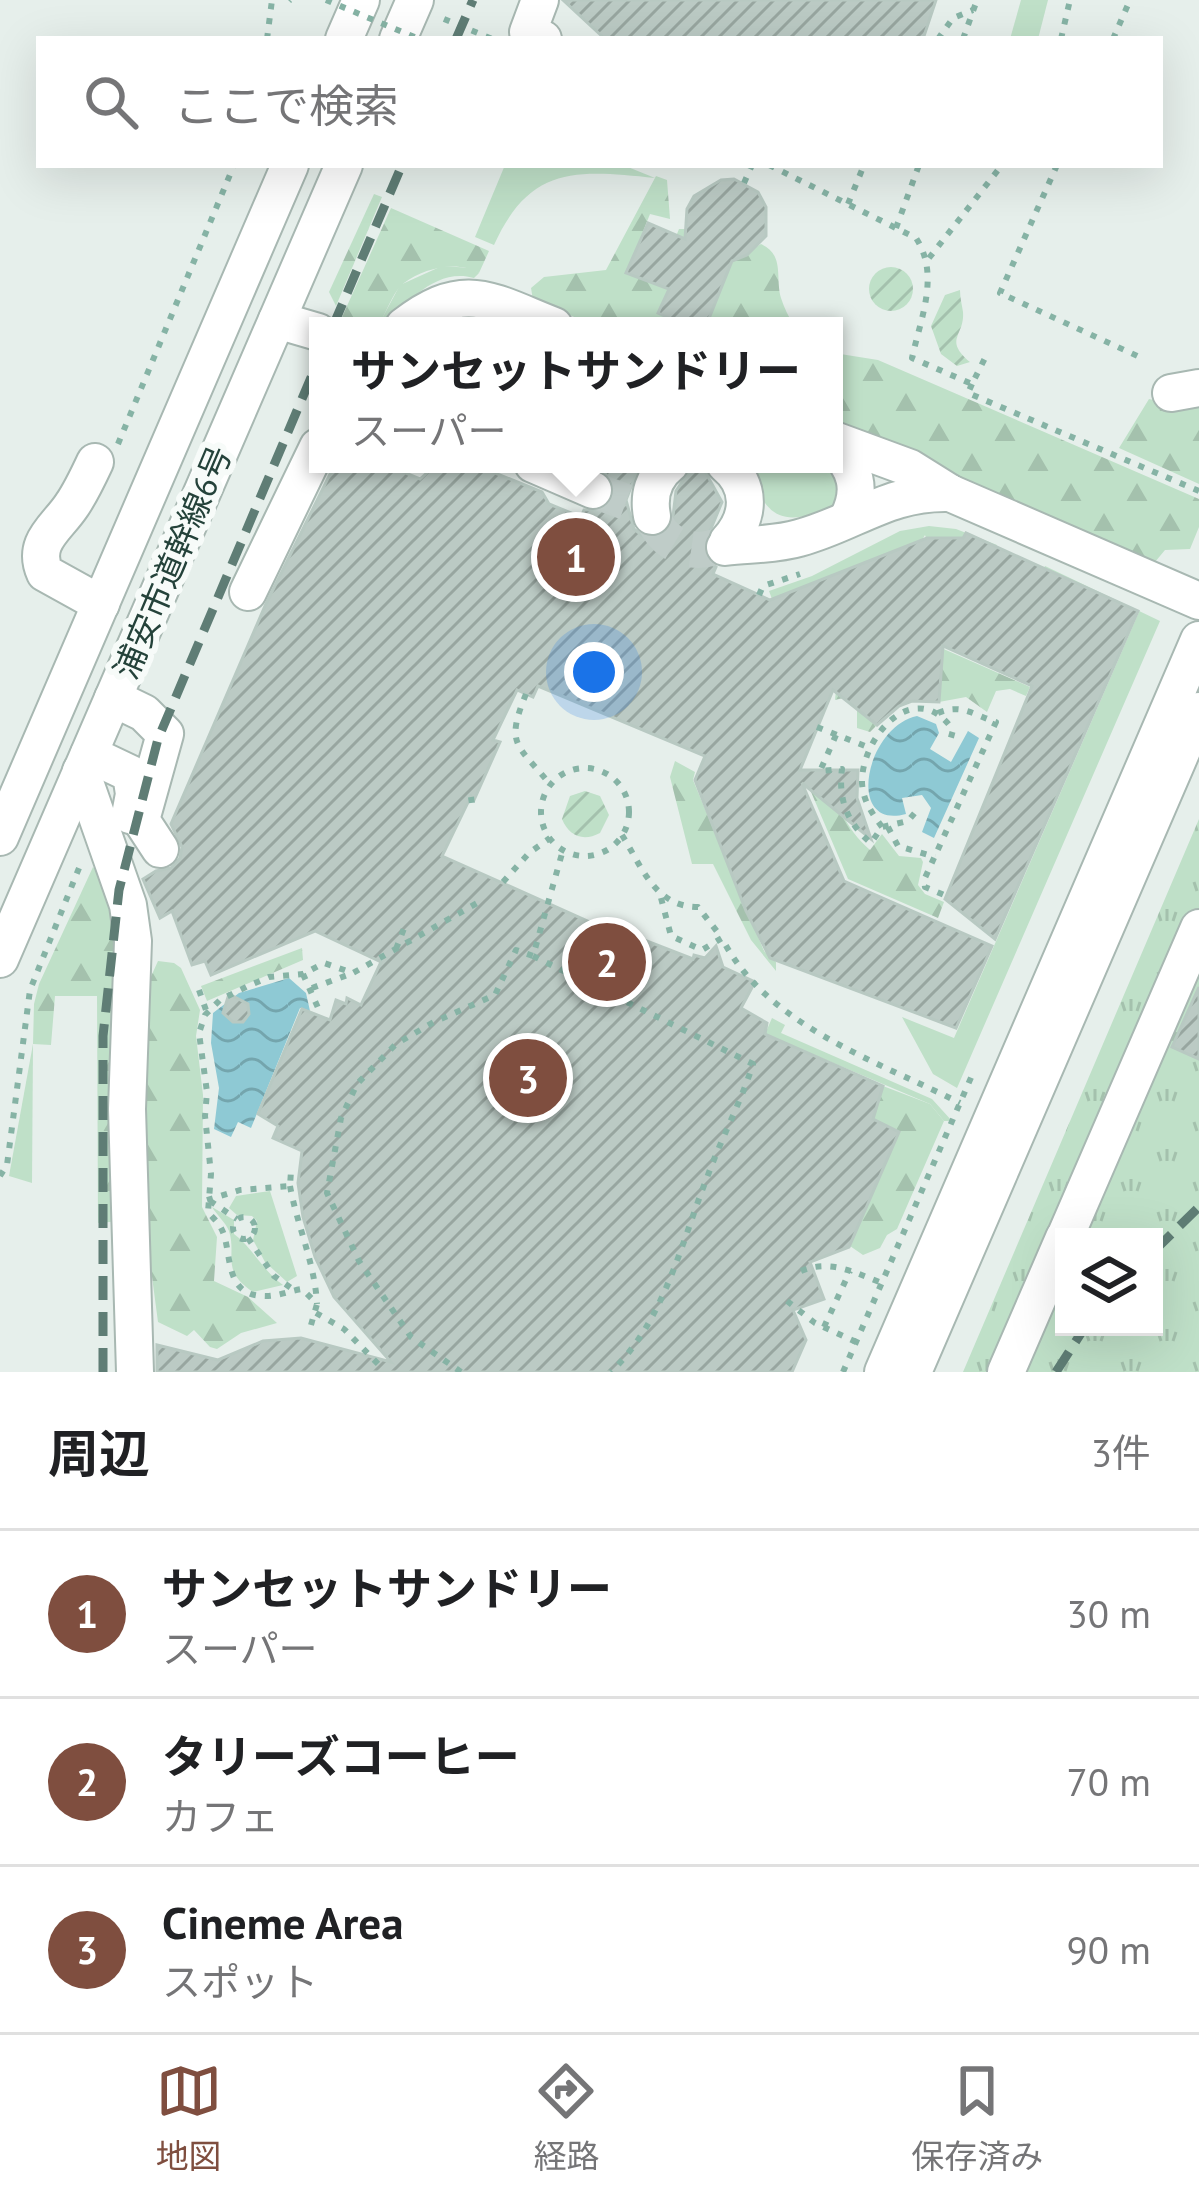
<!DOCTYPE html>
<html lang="ja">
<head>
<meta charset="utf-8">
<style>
	body { margin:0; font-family:"PT Sans","Noto Sans JP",sans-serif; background:#f2f2f2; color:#202124 }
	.controls { position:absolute; right:36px; bottom:36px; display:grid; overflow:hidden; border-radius:0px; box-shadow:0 12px 48px #0002 }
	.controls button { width:108px; height:108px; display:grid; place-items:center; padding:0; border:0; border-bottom:3px solid #e0e0e0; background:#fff; color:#202124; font:60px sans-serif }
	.you { position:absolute; left:594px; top:672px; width:42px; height:42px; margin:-30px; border:9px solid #fff; border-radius:50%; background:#1a73e8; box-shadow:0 0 0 18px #1a73e833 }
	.badge { display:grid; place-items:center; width:78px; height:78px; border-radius:50%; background:#7f4e3f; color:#fff; font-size:39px; font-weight:700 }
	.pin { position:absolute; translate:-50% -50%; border:6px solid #fff; box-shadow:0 3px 12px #0006 }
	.popup { position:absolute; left:309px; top:317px; width:534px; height:156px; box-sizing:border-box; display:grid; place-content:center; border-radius:0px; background:#fff; filter:drop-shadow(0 3px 9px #0005); font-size:39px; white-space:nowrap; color:#757577 }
	.popup b { font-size:45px; color:#202124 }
	.popup::after { content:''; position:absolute; left:50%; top:100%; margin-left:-24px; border:24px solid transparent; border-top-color:#fff }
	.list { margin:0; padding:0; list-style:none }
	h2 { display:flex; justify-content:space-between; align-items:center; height:156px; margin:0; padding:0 48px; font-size:51px }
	h2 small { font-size:39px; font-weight:400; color:#757577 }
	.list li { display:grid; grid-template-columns:78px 1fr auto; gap:36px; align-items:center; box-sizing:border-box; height:168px; padding:0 48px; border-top:3px solid #e0e0e0 }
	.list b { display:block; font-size:45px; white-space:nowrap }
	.list p { margin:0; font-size:39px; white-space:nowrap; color:#757577 }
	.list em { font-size:39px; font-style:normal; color:#757577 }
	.icon { flex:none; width:66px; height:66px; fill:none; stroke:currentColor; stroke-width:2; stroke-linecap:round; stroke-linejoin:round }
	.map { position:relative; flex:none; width:1199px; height:1372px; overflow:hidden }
	.search { position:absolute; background:#fff; box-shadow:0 12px 48px #0002; left:36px; right:36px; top:36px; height:132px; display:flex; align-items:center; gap:30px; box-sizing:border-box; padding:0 42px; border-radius:0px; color:#757577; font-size:45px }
	.sheet { height:660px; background:#fff }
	nav { display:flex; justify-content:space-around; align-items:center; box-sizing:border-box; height:168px; border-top:3px solid #e0e0e0; background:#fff; font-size:33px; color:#757577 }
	nav a { display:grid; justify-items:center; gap:6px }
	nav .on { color:#7f4e3f }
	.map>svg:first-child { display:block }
	.grass { fill:#bfe0c8 }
	.forest { fill:url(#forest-firs) }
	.park { fill:url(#park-tufts); fill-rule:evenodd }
	.garden { fill:url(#garden-furrows) }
	.water { fill:url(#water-waves) }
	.building { fill:url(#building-hatch); stroke:#b8c9c2; stroke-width:3 }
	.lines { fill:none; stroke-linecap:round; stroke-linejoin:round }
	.minor-tunnel { stroke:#bfccc8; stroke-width:36; stroke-dasharray:36 18; stroke-linecap:butt }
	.minor-casing { stroke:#a8b8b2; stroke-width:40 }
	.path { stroke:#86b3a5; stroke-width:6; stroke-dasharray:6 9; stroke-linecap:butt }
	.minor { stroke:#fff; stroke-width:36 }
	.rail { stroke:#5f7d75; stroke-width:9; stroke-dasharray:24 12; stroke-linecap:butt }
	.path-bridge { stroke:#86b3a5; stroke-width:6; stroke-dasharray:6 9; stroke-linecap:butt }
	.labels { text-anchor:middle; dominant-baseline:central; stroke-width:12; stroke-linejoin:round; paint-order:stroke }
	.street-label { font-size:33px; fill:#24423a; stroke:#f7fbf9 }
</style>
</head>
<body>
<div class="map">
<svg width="1199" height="1372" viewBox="0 0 1199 1372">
	<defs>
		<pattern id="forest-firs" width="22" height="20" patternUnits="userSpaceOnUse" patternTransform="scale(3)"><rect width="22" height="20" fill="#bfe0c8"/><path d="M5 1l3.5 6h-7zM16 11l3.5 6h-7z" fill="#a4c1ad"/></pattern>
		<pattern id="park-tufts" width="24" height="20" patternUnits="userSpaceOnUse" patternTransform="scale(3)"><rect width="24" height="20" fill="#bfe0c8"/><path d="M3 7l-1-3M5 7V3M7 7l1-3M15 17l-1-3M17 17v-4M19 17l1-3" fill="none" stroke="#a4c1ad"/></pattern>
		<pattern id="garden-furrows" width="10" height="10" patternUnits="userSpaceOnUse" patternTransform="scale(3)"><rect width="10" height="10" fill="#bfe0c8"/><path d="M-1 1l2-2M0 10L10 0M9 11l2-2" fill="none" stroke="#a4c1ad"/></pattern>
		<pattern id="water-waves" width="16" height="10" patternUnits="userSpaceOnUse" patternTransform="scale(3)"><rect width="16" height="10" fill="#8ec9d4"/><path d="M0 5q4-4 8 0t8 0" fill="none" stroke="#74a5ad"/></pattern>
		<pattern id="building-hatch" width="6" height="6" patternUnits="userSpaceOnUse" patternTransform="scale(3)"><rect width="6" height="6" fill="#bbcac4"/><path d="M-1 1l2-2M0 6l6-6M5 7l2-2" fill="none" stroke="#98a6a0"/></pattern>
	</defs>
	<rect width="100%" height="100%" fill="#e6efeb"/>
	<g class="grass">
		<path d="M1021,0H1048L1038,39H1010Z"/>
		<path d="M505,165H623L655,178C577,170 530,165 494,245L475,237Z"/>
		<path d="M442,266L472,268L479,273L474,278C437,267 407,302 384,326H378L400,285Z"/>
		<path d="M745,464H834L844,487L833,508C775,529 767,515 745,464Z"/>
		<path d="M929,526L956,529L997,545L996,548L966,534L963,539L927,541L925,535L922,540L772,599L769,591L812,576L900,531Z"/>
		<path d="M1045,566L1160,621L957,1088L933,1074L902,1017L954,1038L1139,612L1043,570Z"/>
		<path d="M772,1018L785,1025L781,1033L932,1099L952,1121H944L930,1104L765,1034Z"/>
		<path d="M33,1044L32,1183L9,1176Z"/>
		<path d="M270,1191L297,1276L287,1282L265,1262L253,1240L257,1221L252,1216L237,1215L229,1208L236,1196Z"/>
		<path d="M212,1207L234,1220V1234C253,1248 262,1270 283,1285L253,1292C220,1270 237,1256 229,1231C226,1223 216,1214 212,1207Z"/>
	</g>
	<g class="forest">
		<path d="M656,176L667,180L670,219L650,214L627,272L657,283L679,229H685L690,243L659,312L671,319L667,326H596L533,300L531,288L544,277L606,270Z"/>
		<path d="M374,194L382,197L336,306L329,292Z"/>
		<path d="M391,208L489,251L479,273C457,260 424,268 404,283C393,291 386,314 378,326H338Z"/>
		<path d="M761,244C785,255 775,277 781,298C784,308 789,317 794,326H706L732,261Z"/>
		<path d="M834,353L878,360L1199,499V527L1190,549L1165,550L1155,562L834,426Z"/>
		<path d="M1149,399L1190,408L1199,405V484L1119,448Z"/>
		<path d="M939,647L1030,687L1026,696L1010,689L996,691L987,712L966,697L939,702L940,688L869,718L877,725L870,732L857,728V706L847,697L835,700L836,690Z"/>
		<path d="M675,761L695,772L693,780L764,951L776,962V971L751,940L713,864H692L670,777Z"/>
		<path d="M837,770C834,803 845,828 870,850L882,834L899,856L921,858L923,862L918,885L925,894L944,902L938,918L848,879L803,773L829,774Z"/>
		<path d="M93,867L110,886L118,967L121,1221L98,1223L97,996H55L51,1045L33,1044L34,1004L39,984Z"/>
		<path d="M302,948L303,960L207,1001L201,986Z"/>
		<path d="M158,961L174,963L181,968L200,1010L196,1036L203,1095L202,1207L217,1237L214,1281L248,1297L277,1323L241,1333L217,1349L210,1347L194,1330L187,1336L158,1322L136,1156L146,1147L142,1123L149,981Z"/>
		<path d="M883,1086L930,1104L944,1121L897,1229L887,1235L880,1248L863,1255L850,1246L898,1133L873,1119Z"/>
	</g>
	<path class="park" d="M1199,819V1372H963ZM1064,1237H1154V1327H1064Z"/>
	<g class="garden">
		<circle cx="891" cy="289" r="22"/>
		<path d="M960,290C960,298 962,305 963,312C965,336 943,339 970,362L957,366L941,354L931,326L945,295Z"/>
		<path d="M585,791L600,796L609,815L600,833C583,842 569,836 562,819L570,796Z"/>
	</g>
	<g class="water">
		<path d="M917,716L936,724L939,733L930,749L951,762L968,731L979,738L934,838L922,832L931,808L922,795L902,798L906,814C845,831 865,727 917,716Z"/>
		<path d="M289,978L306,993L310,1011L300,1008L251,1128L238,1122L231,1137L214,1129L219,1088L211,1043L213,1013L239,993Z"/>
	</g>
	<g class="building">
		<path d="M563,0H936L923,39H605Z"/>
		<path d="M734,179L758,192L766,207V236L747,255L732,261L706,326H667L671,319L658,313L669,289L626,273L648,223L685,239L687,209L694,196L721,180Z"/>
		<path d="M335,464H384L420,479L437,464H473L542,492L549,504L581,517L584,510L605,509L613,500L615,486L602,470L605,464H640L626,500L634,529L643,536L654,538L665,534L672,525L676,491L692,467L702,466L722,502L703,548L706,559L716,567L713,574L770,600L927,538H963L966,533L1138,611L995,939L945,899L1032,686L943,646L939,702L912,701L899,706L877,725L833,690L800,770H858L857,798L871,839L802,783L844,881L992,946L956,1028L770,958L746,911L695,780L705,756L538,686L533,697L517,690L493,740L500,742L474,800L471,796L442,856L639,944L642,939L693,959L694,955L705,958L716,946L723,967L755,982L741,1008L767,1023L765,1034L883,1086L873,1119L899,1132L849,1247L810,1262L824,1299L793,1310L806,1340L792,1372H157V1345L218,1360L263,1341L301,1338L391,1362L334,1297L315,1257L303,1217L298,1183L302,1151L273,1138L278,1126L258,1114L302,1009L330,1020L336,1000L346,1004L347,998L361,1005L381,962L315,931L211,975L205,961L192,965L172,911L160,918L143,879L156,871L171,868L180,858L182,847L171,824L265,606Z"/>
		<path d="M1199,987V1059L1172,1047Z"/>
		<path d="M229,994L248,1004L249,1014L243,1022H233L223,1013Z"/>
	</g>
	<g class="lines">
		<g class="minor-tunnel">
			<path d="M593,490L626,502"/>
			<path d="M652,516C665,549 698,559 728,541"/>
		</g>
		<defs>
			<g id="minor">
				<path d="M540,0L528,32L543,39"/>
				<path d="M344,39L361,0"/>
				<path d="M398,39L415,0"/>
				<path d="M277,320L318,332"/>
				<path d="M404,326C465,279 490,301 554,326"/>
				<path d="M1171,393L1199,388"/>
				<path d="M834,440L910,468L950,493L1199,601"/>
				<path d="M834,445C855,469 863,488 848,518"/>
				<path d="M95,462C88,477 81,492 72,505C57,528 31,542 45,573L101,604"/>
				<path d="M533,464L593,490"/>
				<path d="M725,464C752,486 750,517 728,541"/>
				<path d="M652,516C648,495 653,477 670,464"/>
				<path d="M725,547C750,544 775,545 799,538C855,523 888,491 950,493"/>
				<path d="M248,592L318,447"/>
				<path d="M113,698L144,713L165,734L141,820L160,849"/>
				<path d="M89,754L131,774L134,794L130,815"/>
				<path d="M81,771L128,905L133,941L127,1109L135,1372"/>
				<path d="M0,837L290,165"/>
				<path d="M0,959L344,165"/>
				<path d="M1065,1237L1199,928"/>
				<path d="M883,1372L1199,640"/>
				<path d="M913,1372L1199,711"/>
				<path d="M1006,1372L1064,1238"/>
			</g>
		</defs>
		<use href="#minor" class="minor-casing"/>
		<g class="path">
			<path d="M289,1L290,0"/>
			<path d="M444,19L492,39"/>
			<path d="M267,39L272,0"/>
			<path d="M467,39H469"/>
			<path d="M938,39L953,18L973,10"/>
			<path d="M963,39L977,0"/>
			<path d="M1061,39L1070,0"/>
			<path d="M1113,39L1130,0"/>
			<path d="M769,165L916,238C940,275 921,317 912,358L972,384L987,354"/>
			<path d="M1057,165L1000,293L1144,359"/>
			<path d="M744,183L752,165"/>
			<path d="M848,204L864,165"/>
			<path d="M896,228L919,165"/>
			<path d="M929,258L1002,165"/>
			<path d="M972,384L968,393L1199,491"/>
			<path d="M118,444L234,165"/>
			<path d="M759,595L763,586L800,574"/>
			<path d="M526,694C505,745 517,744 549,783"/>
			<path d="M938,713C961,703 974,715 996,722L924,880L925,887L944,895"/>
			<path d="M817,727L870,748"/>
			<path d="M836,735L820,771L842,769C838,799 847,823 871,843L882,827L908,821L918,809"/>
			<circle cx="585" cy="812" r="44"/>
			<path d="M471,797L472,804"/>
			<path d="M882,827C872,813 863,801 862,783C861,737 915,675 953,730L950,741"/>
			<path d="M888,827L898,846L935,857"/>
			<path d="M622,835C642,867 655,907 698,907L722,938"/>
			<path d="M503,882L529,853L550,838"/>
			<path d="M661,898L671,936L702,950L722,938C765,1025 877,1061 960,1103"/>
			<path d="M396,949L405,926"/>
			<path d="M533,956L753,1064C741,1102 722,1137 708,1175C681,1243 665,1320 611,1372"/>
			<path d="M303,974L319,1010"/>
			<path d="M312,988L353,973"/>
			<path d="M199,990L207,1013"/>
			<path d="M0,1176L7,1165L30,990L81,863"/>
			<path d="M290,1186C297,1225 315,1264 317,1304"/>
			<path d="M207,1200L240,1190L290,1186L291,1171"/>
			<path d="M210,1201L237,1219"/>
			<circle cx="244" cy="1228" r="11"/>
			<path d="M248,1238L274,1276L291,1288"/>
			<path d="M801,1271C830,1259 853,1272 882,1283"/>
			<path d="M787,1301L815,1323L856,1342"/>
			<path d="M316,1313L344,1329L379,1365"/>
			<path d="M311,1325L317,1304L302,1289C289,1291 276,1297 263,1296C222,1295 233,1249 221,1228C218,1222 212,1217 208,1212L211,1174L205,1116L207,1092L199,1033L205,1015L220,1000L248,986L269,977L303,974L324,963L353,973L479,902"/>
			<path d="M824,1327L850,1271"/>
			<path d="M461,1372L411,1337L359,1261L327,1193L341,1118L357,1084L396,1044L434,1022L495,995L516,950L533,956L563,850"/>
			<path d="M843,1372L973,1073"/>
		</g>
		<use href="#minor" class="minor"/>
		<g class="rail">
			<path d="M456,39L473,0"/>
			<path d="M333,326L402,165"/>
			<path d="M1154,1251L1199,1207"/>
			<path d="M103,1372V1036L119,890L158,739L318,361"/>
			<path d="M1056,1372L1085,1327"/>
		</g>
		<path class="path-bridge" d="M326,0L419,39"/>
	</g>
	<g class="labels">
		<g class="street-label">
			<text transform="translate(172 562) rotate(-67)">浦安市道幹線6号</text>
		</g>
	</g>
</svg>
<div class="controls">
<button><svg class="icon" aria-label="layers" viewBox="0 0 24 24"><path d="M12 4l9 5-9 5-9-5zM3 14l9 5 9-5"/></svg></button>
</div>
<div class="you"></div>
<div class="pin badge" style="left:576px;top:557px">1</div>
<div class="popup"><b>サンセットサンドリー</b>スーパー</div>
<div class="pin badge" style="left:607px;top:962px">2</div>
<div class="pin badge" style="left:528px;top:1078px">3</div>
<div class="search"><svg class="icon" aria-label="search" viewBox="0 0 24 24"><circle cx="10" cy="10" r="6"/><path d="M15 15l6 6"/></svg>ここで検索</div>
</div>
<section class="sheet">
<h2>周辺<small>3件</small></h2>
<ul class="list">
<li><span class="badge">1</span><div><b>サンセットサンドリー</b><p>スーパー</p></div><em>30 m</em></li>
<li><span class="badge">2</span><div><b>タリーズコーヒー</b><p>カフェ</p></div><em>70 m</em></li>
<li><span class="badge">3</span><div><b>Cineme Area</b><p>スポット</p></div><em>90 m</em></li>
</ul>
</section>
<nav>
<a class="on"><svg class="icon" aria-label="map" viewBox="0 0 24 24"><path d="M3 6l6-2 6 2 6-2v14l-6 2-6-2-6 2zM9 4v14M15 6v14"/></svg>地図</a>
<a><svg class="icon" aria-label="directions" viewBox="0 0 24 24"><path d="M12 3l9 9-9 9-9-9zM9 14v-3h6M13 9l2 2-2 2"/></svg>経路</a>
<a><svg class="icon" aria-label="saved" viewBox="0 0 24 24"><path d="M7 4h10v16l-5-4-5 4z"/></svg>保存済み</a>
</nav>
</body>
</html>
